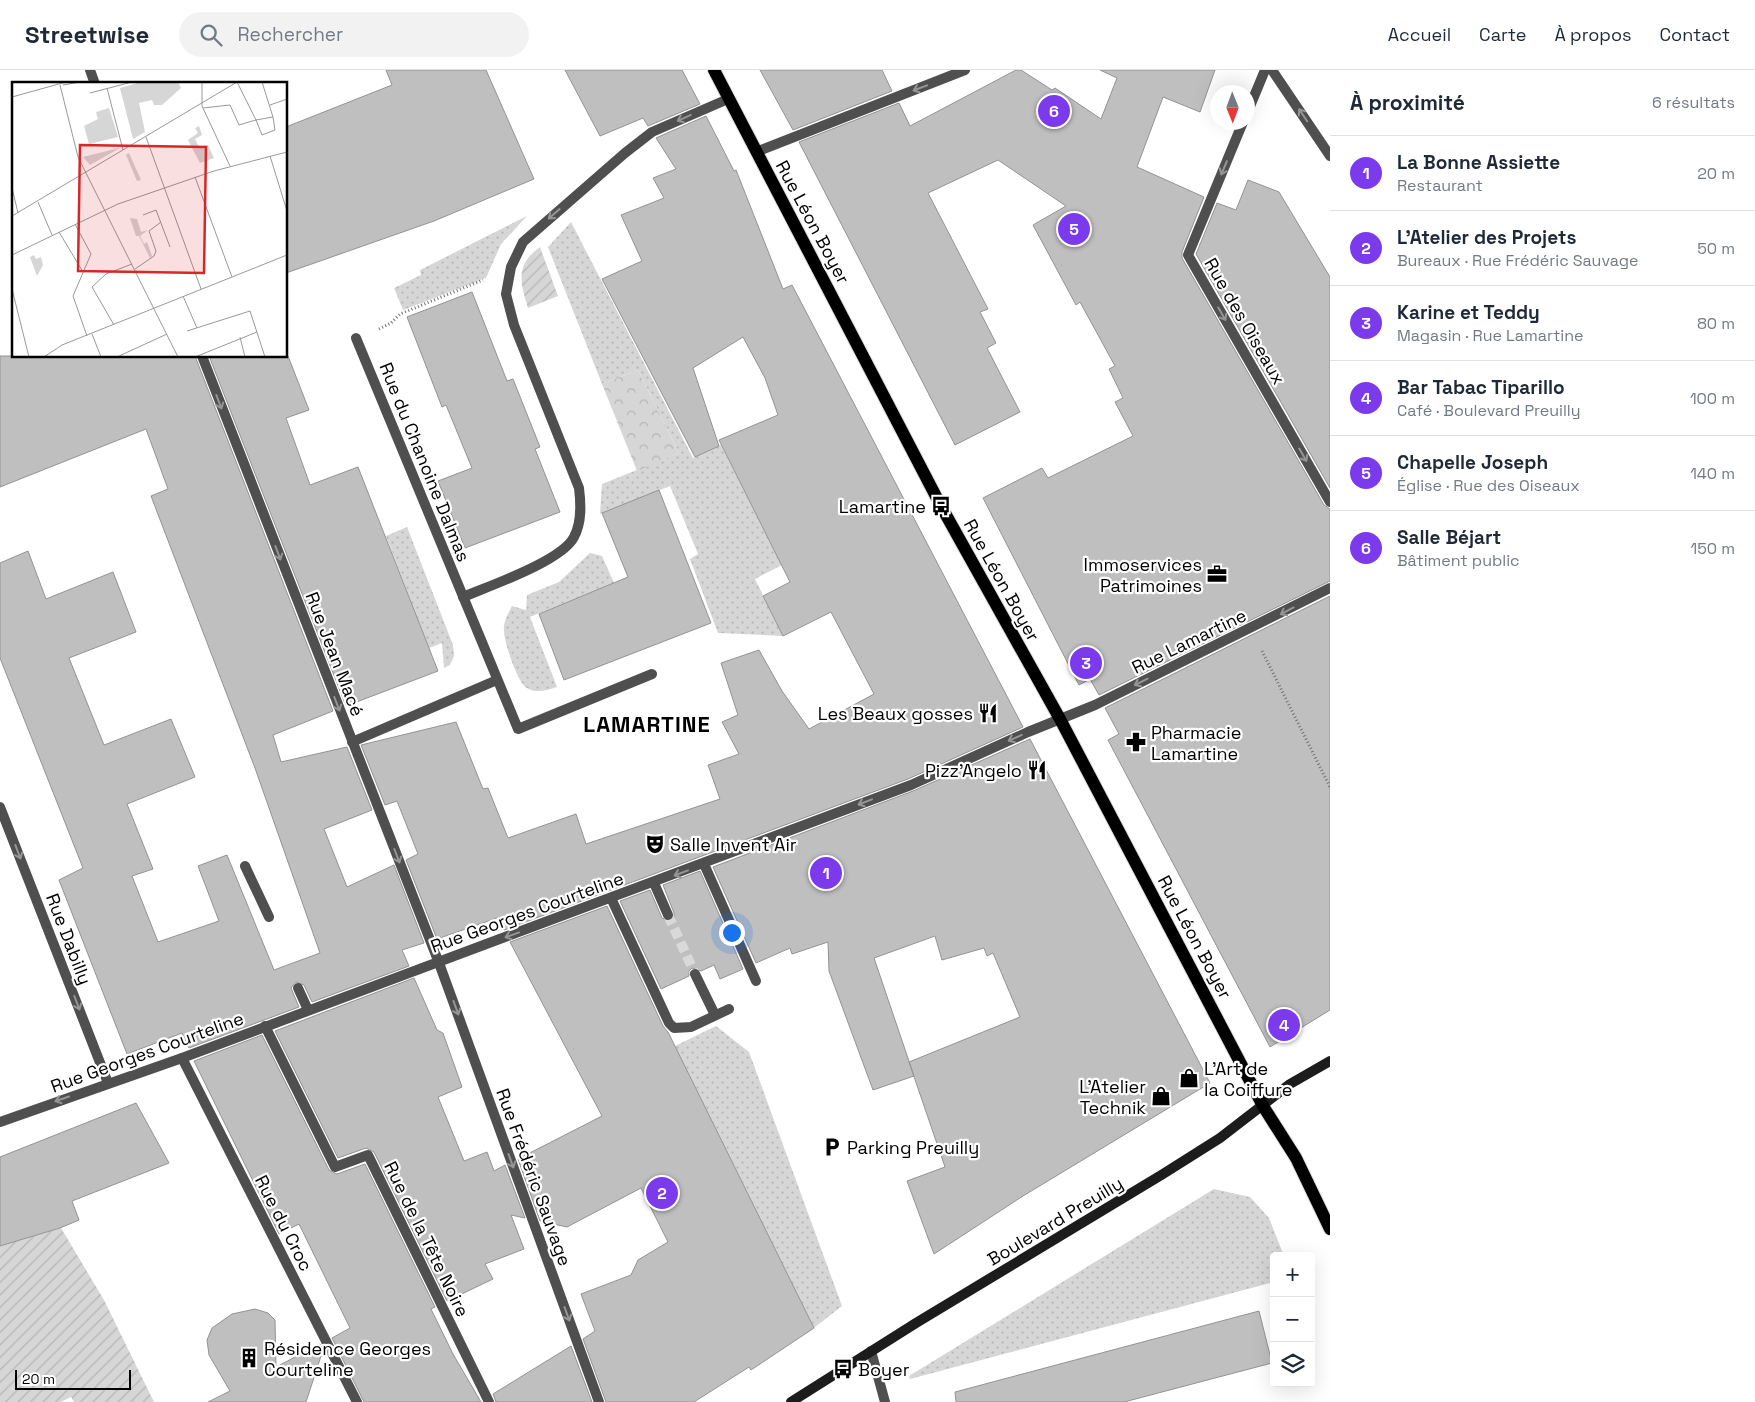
<!DOCTYPE html>
<html lang="fr">
<head>
<meta charset="utf-8">
<style>
	body { margin:0; font-family:"Space Grotesk",sans-serif; background:#f2f2f3; color:#1f2937 }
	.controls { position:absolute; right:15px; bottom:15px; display:grid; overflow:hidden; border-radius:5px; box-shadow:0 5px 20px #0002 }
	.controls button { width:45px; height:45px; display:grid; place-items:center; padding:0; border:0; border-bottom:1px solid #e0e1e3; background:#fff; color:#1f2937; font:25px sans-serif }
	.compass { position:absolute; left:1210px; top:15px; width:45px; height:45px; border-radius:50%; background:#fff; box-shadow:0 5px 20px #0002; rotate:179deg }
	.scale { position:absolute; left:15px; bottom:12px; width:116px; box-sizing:border-box; padding-left:5px; border:2px solid #000; border-top:0; font-size:14px; line-height:18px; white-space:nowrap; color:#000; -webkit-text-stroke:4px #fff; paint-order:stroke }
	.you { position:absolute; left:731px; top:862px; width:18px; height:18px; margin:-12px; border:4px solid #fff; border-radius:50%; background:#1a73e8; box-shadow:0 0 0 8px #1a73e833 }
	.badge { display:grid; place-items:center; width:32px; height:32px; border-radius:50%; background:#7c3aed; color:#fff; font-size:16px; font-weight:700 }
	.pin { position:absolute; translate:-50% -50%; border:2px solid #fff; box-shadow:0 1px 5px #0006 }
	.list { margin:0; padding:0; list-style:none }
	h2 { display:flex; justify-content:space-between; align-items:center; height:65px; margin:0; padding:0 20px; font-size:21px }
	h2 small { font-size:16px; font-weight:400; color:#747a83 }
	.list li { display:grid; grid-template-columns:32px 1fr auto; gap:15px; align-items:center; box-sizing:border-box; height:75px; padding:0 20px; border-top:1px solid #e0e1e3 }
	.list b { display:block; font-size:19px; white-space:nowrap }
	.list p { margin:0; font-size:16px; white-space:nowrap; color:#747a83 }
	.list em { font-size:16px; font-style:normal; color:#747a83 }
	.icon { flex:none; width:28px; height:28px; fill:none; stroke:currentColor; stroke-width:2; stroke-linecap:round; stroke-linejoin:round }
	.map { position:relative; flex:none; width:1330px; height:1332px; overflow:hidden }
	header { display:flex; align-items:center; gap:30px; box-sizing:border-box; height:70px; padding:0 25px; background:#fff; border-bottom:1px solid #e0e1e3 }
	header strong { font-size:24px }
	nav { display:flex; gap:28px; margin-inline-start:auto; font-size:18px }
	.search { width:350px; height:45px; background:#f2f2f3; display:flex; align-items:center; gap:12px; box-sizing:border-box; padding:0 18px; border-radius:28px; color:#747a83; font-size:19px }
	main { display:flex }
	aside { flex:1; background:#fff }
	.map>svg:first-child { display:block }
	.grass { fill:url(#grass-dots) }
	.park { fill:url(#park-crowns) }
	.garden { fill:url(#garden-furrows) }
	.building { fill:#bfbfbf; stroke:#939393 }
	.lines { fill:none; stroke-linecap:round; stroke-linejoin:round }
	.street-tunnel { stroke:#d9d9d9; stroke-width:10; stroke-dasharray:10 5; stroke-linecap:butt }
	.primary-casing { stroke:#dbdbdb; stroke-width:14 }
	.path { stroke:#717171; stroke-width:3; stroke-dasharray:1 2.5; stroke-linecap:butt }
	.lane { stroke:#4f4f4f; stroke-width:10 }
	.street { stroke:#4f4f4f; stroke-width:10 }
	.secondary { stroke:#1c1c1c; stroke-width:10 }
	.primary { stroke:#000; stroke-width:12 }
	.oneway { stroke:#959595 }
	.labels { text-anchor:middle; dominant-baseline:central; stroke-width:4.5; stroke-linejoin:round; paint-order:stroke }
	.street-label { font-size:18px; fill:#000; stroke:#fff }
	.poi-label { font-size:18px; fill:#000; stroke:#fff; text-anchor:start }
	.district-label { font-size:22px; font-weight:bold; letter-spacing:1px; fill:#000; stroke:#fff }
	.inset-road { fill:none; stroke:#999; stroke-width:1 }
	.view { fill:#d62828; fill-opacity:0.15; stroke:#d62828; stroke-width:2.5 }
	.inset-edge { fill:none; stroke:#000; stroke-width:2.5 }
</style>
</head>
<body>
<header>
<strong>Streetwise</strong>
<div class="search"><svg class="icon" aria-label="search" viewBox="0 0 24 24"><circle cx="10" cy="10" r="6"/><path d="M15 15l6 6"/></svg>Rechercher</div>
<nav><a>Accueil</a><a>Carte</a><a>À propos</a><a>Contact</a></nav>
</header>
<main>
<div class="map">
<svg width="1330" height="1332" viewBox="0 0 1330 1332">
	<defs>
		<pattern id="grass-dots" width="8" height="8" patternUnits="userSpaceOnUse" patternTransform="scale(1.25)"><rect width="8" height="8" fill="#d6d6d6"/><path d="M2 2h.1M6 6h.1" fill="none" stroke="#b6b6b6" stroke-width="1.8" stroke-linecap="round"/></pattern>
		<pattern id="park-crowns" width="20" height="18" patternUnits="userSpaceOnUse" patternTransform="scale(1.25)"><rect width="20" height="18" fill="#d6d6d6"/><path d="M2 6a3 3 0 1 1 6 0M12 15a3 3 0 1 1 6 0" fill="none" stroke="#b6b6b6"/></pattern>
		<pattern id="garden-furrows" width="10" height="10" patternUnits="userSpaceOnUse" patternTransform="scale(1.25)"><rect width="10" height="10" fill="#d6d6d6"/><path d="M-1 1l2-2M0 10L10 0M9 11l2-2" fill="none" stroke="#b6b6b6"/></pattern>
	</defs>
	<rect width="100%" height="100%" fill="#fff"/>
	<g class="grass">
		<path d="M527,146L501,174L486,208L403,240L394,218L421,205L420,200Z"/>
		<path d="M571,152L693,388L721,375L782,495L755,509L783,566L718,563L690,489L698,484L670,416L600,444L602,414L679,383L638,300L602,314L548,177Z"/>
		<path d="M407,457L453,575L454,586L450,595L444,598L442,573L429,578L386,466Z"/>
		<path d="M590,483L602,486L614,513L530,547L557,617C547,620 537,624 527,618C518,614 504,572 504,561C503,552 508,544 512,536L526,540L527,525L559,512Z"/>
		<path d="M716,956L749,982L842,1236L814,1258L675,976Z"/>
		<path d="M1214,1119L1250,1127L1269,1148L1284,1186H1274V1212L910,1309L909,1306Z"/>
	</g>
	<path class="park" d="M638,300L679,383L637,401L602,314Z"/>
	<g class="garden">
		<path d="M540,177L558,226L528,238C520,212 515,195 540,177Z"/>
		<path d="M61,1158L104,1230L154,1332H74L71,1327L61,1332H0V1176Z"/>
	</g>
	<g class="building">
		<path d="M386,0H486L534,109L434,151L286,203V57L392,15Z"/>
		<path d="M565,0H682L700,34L648,56L643,48L600,66Z"/>
		<path d="M760,0H882L892,21L793,60Z"/>
		<path d="M1016,0H1021L1052,20L1055,18L1101,49L1117,8L1100,0H1215L1200,42L1163,27L1137,97L1204,127L1182,182V188L1324,435L1330,439V511L1099,625L1090,609L1079,615L983,428L1042,398L1048,408L1133,366L1115,332L1123,328L1109,299L1115,296L1080,232L1076,235L1033,155L1066,136L998,90L928,123L988,239L980,242L996,273L987,278L1020,342L955,375L799,72L899,33L910,56Z"/>
		<path d="M706,46L734,101L736,100L783,219L792,215L1023,657L908,709L504,860L497,848L437,869L406,790L418,784L397,731L385,735L361,675L456,652L483,719L488,718L508,768L576,744L586,774L720,729L708,695L739,684L722,652L738,645L721,593L759,580L782,621L809,659L874,624L831,542L783,566L763,526L790,512L719,370L778,345L765,308L743,267L693,298L719,376L695,387L602,209L642,191L621,145L664,128L653,108L676,99L656,68Z"/>
		<path d="M1248,110L1279,122L1330,207V418L1196,184L1217,133L1236,140Z"/>
		<path d="M472,222L507,311L513,309L540,377L535,379L560,442L465,478L438,411L472,398L446,335L442,337L407,247Z"/>
		<path d="M0,286H195L333,641L273,665L281,692L347,677L372,740L324,759L347,817L394,795L424,873L402,880L409,896L312,932L304,915L296,912L291,918L299,937L189,978L182,963L127,984L59,810L83,798L0,588V493L28,481L46,529L113,502L136,562L69,588L104,675L171,649L195,707L127,734L153,799L132,806L158,872L219,851L198,796L227,785L274,900L320,883L255,698L151,426L168,419L146,359L0,417Z"/>
		<path d="M209,286H288L309,340L286,348L310,415L358,397L438,601L346,636Z"/>
		<path d="M659,420L711,553L564,610L539,544L628,507L602,443Z"/>
		<path d="M1330,526V940L1270,977L1108,670L1119,664L1105,638Z"/>
		<path d="M1030,669L1210,1013L1023,1126L934,1184L907,1111L945,1097L909,992L1020,947L993,883L987,886L984,878L942,890L935,866L874,888L914,1006L873,1020L829,901L828,872L792,884L790,878L756,893L713,797L913,721Z"/>
		<path d="M700,801L743,899L720,909L714,895L701,901L692,898L689,901V906L661,919L620,831L650,820L662,848L670,851L674,849V843L663,815Z"/>
		<path d="M607,836L663,956L668,962L814,1258L751,1300L749,1297L694,1332H606L583,1269L595,1261L581,1224L631,1205L638,1190L668,1172L641,1118L567,1157L540,1151L518,1089L602,1046L510,872Z"/>
		<path d="M414,908L437,960L443,963L462,1017L438,1027L464,1091L487,1082L494,1101L505,1095L525,1148L511,1145L524,1179L485,1194L493,1209L447,1231L374,1082L366,1078L338,1088L275,961Z"/>
		<path d="M262,965L329,1100L337,1104L365,1094L435,1237L431,1239L453,1284L481,1332H364L332,1268L350,1258L299,1154L279,1164L194,991Z"/>
		<path d="M136,1033L169,1093L72,1131L79,1150L60,1158L0,1176V1087Z"/>
		<path d="M255,1239L268,1243L275,1250L276,1297L320,1274L323,1280L306,1332H208L230,1321L209,1285L207,1270L212,1258L232,1244Z"/>
		<path d="M1259,1241L1272,1293L1124,1332H956L955,1322Z"/>
		<path d="M571,1276L592,1332H496L493,1324Z"/>
	</g>
	<g class="lines">
		<path class="street-tunnel" d="M668,845L695,904"/>
		<defs>
			<path id="primary" d="M714,0L941,436L1060,649L1263,1036L1296,1088L1330,1159"/>
		</defs>
		<use href="#primary" class="primary-casing"/>
		<g class="path">
			<path d="M379,259L391,253L400,244L483,210"/>
			<path d="M1262,581L1330,717"/>
		</g>
		<g class="lane">
			<path d="M245,796L269,847"/>
			<path d="M298,918L308,940"/>
		</g>
		<g class="street">
			<path d="M90,0L95,14"/>
			<path d="M1272,0L1330,86"/>
			<path d="M1248,41L1265,0"/>
			<path d="M1243,52L1188,185L1330,432"/>
			<path d="M756,82L965,0"/>
			<path d="M356,268L518,659L652,604"/>
			<path d="M202,286L439,893L599,1332"/>
			<path d="M463,527C489,516 562,491 574,467C582,452 581,434 579,418L514,255L506,224L511,197L523,172L625,83L652,62L728,29"/>
			<path d="M352,672L497,610"/>
			<path d="M0,737L108,1013"/>
			<path d="M704,794L756,911"/>
			<path d="M654,813L668,845"/>
			<path d="M611,828L669,953L674,958L691,957L729,939"/>
			<path d="M695,904L715,945"/>
			<path d="M265,956L335,1097L368,1085L489,1332"/>
			<path d="M182,988L357,1332"/>
			<path d="M0,1052L182,988L911,715L1028,662L1095,635L1330,518"/>
			<path d="M871,1281L885,1332"/>
		</g>
		<path class="secondary" d="M791,1332L916,1253L1163,1104L1220,1068L1290,1014L1330,991"/>
		<use href="#primary" class="primary"/>
	</g>
	<defs><path id="oneway-shaft" d="M-6 0H5M1.5-3L5.5 0L1.5 3" fill="none" stroke-width="1.6" stroke-linecap="round" stroke-linejoin="round" transform="scale(1.25)"/></defs>
	<g class="oneway">
		<use href="#oneway-shaft" transform="translate(920 18) rotate(159)"/>
		<use href="#oneway-shaft" transform="translate(1303 45) rotate(-124)"/>
		<use href="#oneway-shaft" transform="translate(684 48) rotate(156)"/>
		<use href="#oneway-shaft" transform="translate(1224 98) rotate(113)"/>
		<use href="#oneway-shaft" transform="translate(554 144) rotate(139)"/>
		<use href="#oneway-shaft" transform="translate(1222 244) rotate(60)"/>
		<use href="#oneway-shaft" transform="translate(219 332) rotate(69)"/>
		<use href="#oneway-shaft" transform="translate(1303 385) rotate(60)"/>
		<use href="#oneway-shaft" transform="translate(278 483) rotate(69)"/>
		<use href="#oneway-shaft" transform="translate(1287 541) rotate(152)"/>
		<use href="#oneway-shaft" transform="translate(1141 612) rotate(154)"/>
		<use href="#oneway-shaft" transform="translate(337 634) rotate(69)"/>
		<use href="#oneway-shaft" transform="translate(1015 668) rotate(156)"/>
		<use href="#oneway-shaft" transform="translate(865 732) rotate(159)"/>
		<use href="#oneway-shaft" transform="translate(18 782) rotate(69)"/>
		<use href="#oneway-shaft" transform="translate(397 786) rotate(69)"/>
		<use href="#oneway-shaft" transform="translate(681 803) rotate(159)"/>
		<use href="#oneway-shaft" transform="translate(512 865) rotate(160)"/>
		<use href="#oneway-shaft" transform="translate(77 933) rotate(69)"/>
		<use href="#oneway-shaft" transform="translate(456 938) rotate(70)"/>
		<use href="#oneway-shaft" transform="translate(62 1029) rotate(161)"/>
		<use href="#oneway-shaft" transform="translate(511 1091) rotate(70)"/>
		<use href="#oneway-shaft" transform="translate(567 1244) rotate(70)"/>
	</g>
	<defs>
		<symbol id="bus-bare" viewBox="-9 -9 18 18"><path d="M-5-6H5V4H4V6H2V4H-2V6H-4V4H-5ZM-3.5-4V0h7V-4ZM-3.5 1.2v1.5H-2V1.2ZM2 1.2v1.5H3.5V1.2Z" fill="#000" stroke="#fff" stroke-width="2.5" paint-order="stroke"/></symbol>
		<symbol id="office-bare" viewBox="-9 -9 18 18"><path d="M-6-3h4V-5.5h4V-3h4V5H-6ZM-1-4.5V-3h2v-1.5ZM-6 0V1H6V0Z" fill="#000" stroke="#fff" stroke-width="2.5" paint-order="stroke"/></symbol>
		<symbol id="restaurant-bare" viewBox="-9 -9 18 18"><path d="M-5-6h1v4h1v-4h1v4h1v-4h1v5L-1.5 .5V6h-2V.5L-5-1ZM5-6V6H3V1.5H1.5Q1.5-4 5-6Z" fill="#000" stroke="#fff" stroke-width="2.5" paint-order="stroke"/></symbol>
		<symbol id="pharmacy-bare" viewBox="-9 -9 18 18"><path d="M-2-6h4v4h4v4h-4v4h-4v-4h-4v-4h4Z" fill="#000" stroke="#fff" stroke-width="2.5" paint-order="stroke"/></symbol>
		<symbol id="theatre-bare" viewBox="-9 -9 18 18"><path d="M-5-5.5Q0-4 5-5.5V0Q5 5 0 6Q-5 5-5 0ZM-3.3-2.5H-1v1.5H-3.3ZM1-2.5H3.3v1.5H1ZM-2.8 1Q0 5.5 2.8 1Z" fill="#000" stroke="#fff" stroke-width="2.5" paint-order="stroke"/></symbol>
		<symbol id="shop-bare" viewBox="-9 -9 18 18"><path d="M-5-2.5h2.3a2.7 3.5 0 0 1 5.4 0H5L5.5 6h-11ZM-1.5-2.5h3a1.5 2.3 0 0 0-3 0Z" fill="#000" stroke="#fff" stroke-width="2.5" paint-order="stroke"/></symbol>
		<symbol id="parking-bare" viewBox="-9 -9 18 18"><path d="M-3.5-5.5H1a3.5 3.5 0 0 1 0 7H-1V5.5H-3.5ZM-1-3.4V-.6H.8a1.4 1.4 0 0 0 0-2.8Z" fill="#000" stroke="#fff" stroke-width="2.5" paint-order="stroke"/></symbol>
		<symbol id="building-bare" viewBox="-9 -9 18 18"><path d="M-4-6H4V6H1V3H-1V6H-4ZM-2.5-4.3h1.7v1.8h-1.7ZM.8-4.3h1.7v1.8H.8ZM-2.5-1h1.7V.8h-1.7ZM.8-1h1.7V.8H.8Z" fill="#000" stroke="#fff" stroke-width="2.5" paint-order="stroke"/></symbol>
	</defs>
	<g fill-rule="evenodd">
		<use href="#bus-bare" x="927" y="422" width="28" height="28"/>
		<use href="#office-bare" x="1203" y="490" width="28" height="28"/>
		<use href="#restaurant-bare" x="974" y="629" width="28" height="28"/>
		<use href="#pharmacy-bare" x="1122" y="658" width="28" height="28"/>
		<use href="#restaurant-bare" x="1023" y="686" width="28" height="28"/>
		<use href="#theatre-bare" x="641" y="760" width="28" height="28"/>
		<use href="#shop-bare" x="1175" y="994" width="28" height="28"/>
		<use href="#shop-bare" x="1147" y="1012" width="28" height="28"/>
		<use href="#parking-bare" x="818" y="1063" width="28" height="28"/>
		<use href="#building-bare" x="235" y="1274" width="28" height="28"/>
		<use href="#bus-bare" x="829" y="1285" width="28" height="28"/>
	</g>
	<g class="labels">
		<g class="street-label">
			<text transform="translate(813 152) rotate(62)">Rue Léon Boyer</text>
			<text transform="translate(1245 251) rotate(60)">Rue des Oiseaux</text>
			<text transform="translate(425 392) rotate(68)">Rue du Chanoine Dalmas</text>
			<text transform="translate(1002 510) rotate(61)">Rue Léon Boyer</text>
			<text transform="translate(1189 571) rotate(-26)">Rue Lamartine</text>
			<text transform="translate(335 584) rotate(69)">Rue Jean Macé</text>
			<text transform="translate(527 842) rotate(-20)">Rue Georges Courteline</text>
			<text transform="translate(1195 867) rotate(62)">Rue Léon Boyer</text>
			<text transform="translate(69 869) rotate(69)">Rue Dabilly</text>
			<text transform="translate(147 982) rotate(-20)">Rue Georges Courteline</text>
			<text transform="translate(534 1107) rotate(70)">Rue Frédéric Sauvage</text>
			<text transform="translate(1055 1151) rotate(-31)">Boulevard Preuilly</text>
			<text transform="translate(284 1153) rotate(63)">Rue du Croc</text>
			<text transform="translate(427 1169) rotate(64)">Rue de la Tête Noire</text>
		</g>
		<g class="poi-label">
			<text x="926" y="436" text-anchor="end">Lamartine</text>
			<text x="1202" y="494" text-anchor="end">Immoservices<tspan x="1202" dy="21">Patrimoines</tspan></text>
			<text x="973" y="643" text-anchor="end">Les Beaux gosses</text>
			<text x="1151" y="662">Pharmacie<tspan x="1151" dy="21">Lamartine</tspan></text>
			<text x="1022" y="700" text-anchor="end">Pizz'Angelo</text>
			<text x="670" y="774">Salle Invent Air</text>
			<text x="1204" y="998">L'Art de<tspan x="1204" dy="21">la Coiffure</tspan></text>
			<text x="1146" y="1016" text-anchor="end">L'Atelier<tspan x="1146" dy="21">Technik</tspan></text>
			<text x="847" y="1077">Parking Preuilly</text>
			<text x="264" y="1278">Résidence Georges<tspan x="264" dy="21">Courteline</tspan></text>
			<text x="858" y="1299">Boyer</text>
		</g>
		<g class="district-label">
			<text x="647" y="654">LAMARTINE</text>
		</g>
	</g>
	<g transform="translate(12 12)">
		<rect width="275" height="275" fill="#fff"/>
		<path d="M108,66L78,83L71,75L107,66ZM117,71L129,98L125,99L114,73ZM118,136L125,137L129,150L136,148L128,154L132,162L135,160L140,174L138,176L127,154H124Z" fill="#d6d6d6"/>
		<path d="M22,173L24,177L29,175L31,183L25,194L18,175Z" fill="#d6d6d6"/>
		<path d="M129,0H166L169,6L150,23H142L140,18L127,21L133,50L121,57L108,6ZM97,26L106,55L77,62L72,44L86,37L84,30ZM187,44L190,53L183,57L187,65L196,63L202,76L188,81L176,58L186,51L183,46Z" fill="#d6d6d6"/>
		<path class="inset-road" d="M190,0V24L218,84M250,0L261,35M48,3L66,75L166,275M51,3L68,0M95,6L111,68M78,11L120,0M0,15L54,0M258,23L275,17M191,26L218,23L227,43L240,39H241L244,38L261,35L263,48L250,53L244,38L225,0M134,55L189,207M258,74L275,129M183,95L220,195M0,106L6,131M26,120L40,153M131,133L144,128L158,165M0,134L225,0M63,142L79,172L61,214L75,254M47,150L71,190M0,173L106,122L202,89L275,70M123,187L142,174L144,169L137,149L149,140M0,207L17,275M171,214L185,246M102,243L80,205L94,192L120,182M175,249L238,229L253,275M80,252L89,275M228,255L233,275M32,275L50,263L275,173M105,275L155,252M183,275L245,250"/>
		<path class="view" d="M68,63L194,65L192,191L66,189Z"/>
		<rect width="275" height="275" class="inset-edge"/>
	</g>
</svg>
<div class="controls">
<button>+</button>
<button>−</button>
<button><svg class="icon" aria-label="layers" viewBox="0 0 24 24"><path d="M12 4l9 5-9 5-9-5zM3 14l9 5 9-5"/></svg></button>
</div>
<svg class="compass" viewBox="-18 -18 36 36"><path d="M0-13l5 13h-10z" fill="#e53935"/><path d="M0 13l5-13h-10z" fill="#747a83"/></svg>
<div class="scale">20 m</div>
<div class="you"></div>
<div class="pin badge" style="left:826px;top:803px">1</div>
<div class="pin badge" style="left:662px;top:1123px">2</div>
<div class="pin badge" style="left:1086px;top:593px">3</div>
<div class="pin badge" style="left:1284px;top:955px">4</div>
<div class="pin badge" style="left:1074px;top:159px">5</div>
<div class="pin badge" style="left:1054px;top:41px">6</div>
</div>
<aside>
<h2>À proximité<small>6 résultats</small></h2>
<ul class="list">
<li><span class="badge">1</span><div><b>La Bonne Assiette</b><p>Restaurant</p></div><em>20 m</em></li>
<li><span class="badge">2</span><div><b>L'Atelier des Projets</b><p>Bureaux · Rue Frédéric Sauvage</p></div><em>50 m</em></li>
<li><span class="badge">3</span><div><b>Karine et Teddy</b><p>Magasin · Rue Lamartine</p></div><em>80 m</em></li>
<li><span class="badge">4</span><div><b>Bar Tabac Tiparillo</b><p>Café · Boulevard Preuilly</p></div><em>100 m</em></li>
<li><span class="badge">5</span><div><b>Chapelle Joseph</b><p>Église · Rue des Oiseaux</p></div><em>140 m</em></li>
<li><span class="badge">6</span><div><b>Salle Béjart</b><p>Bâtiment public</p></div><em>150 m</em></li>
</ul>
</aside>
</main>
</body>
</html>
